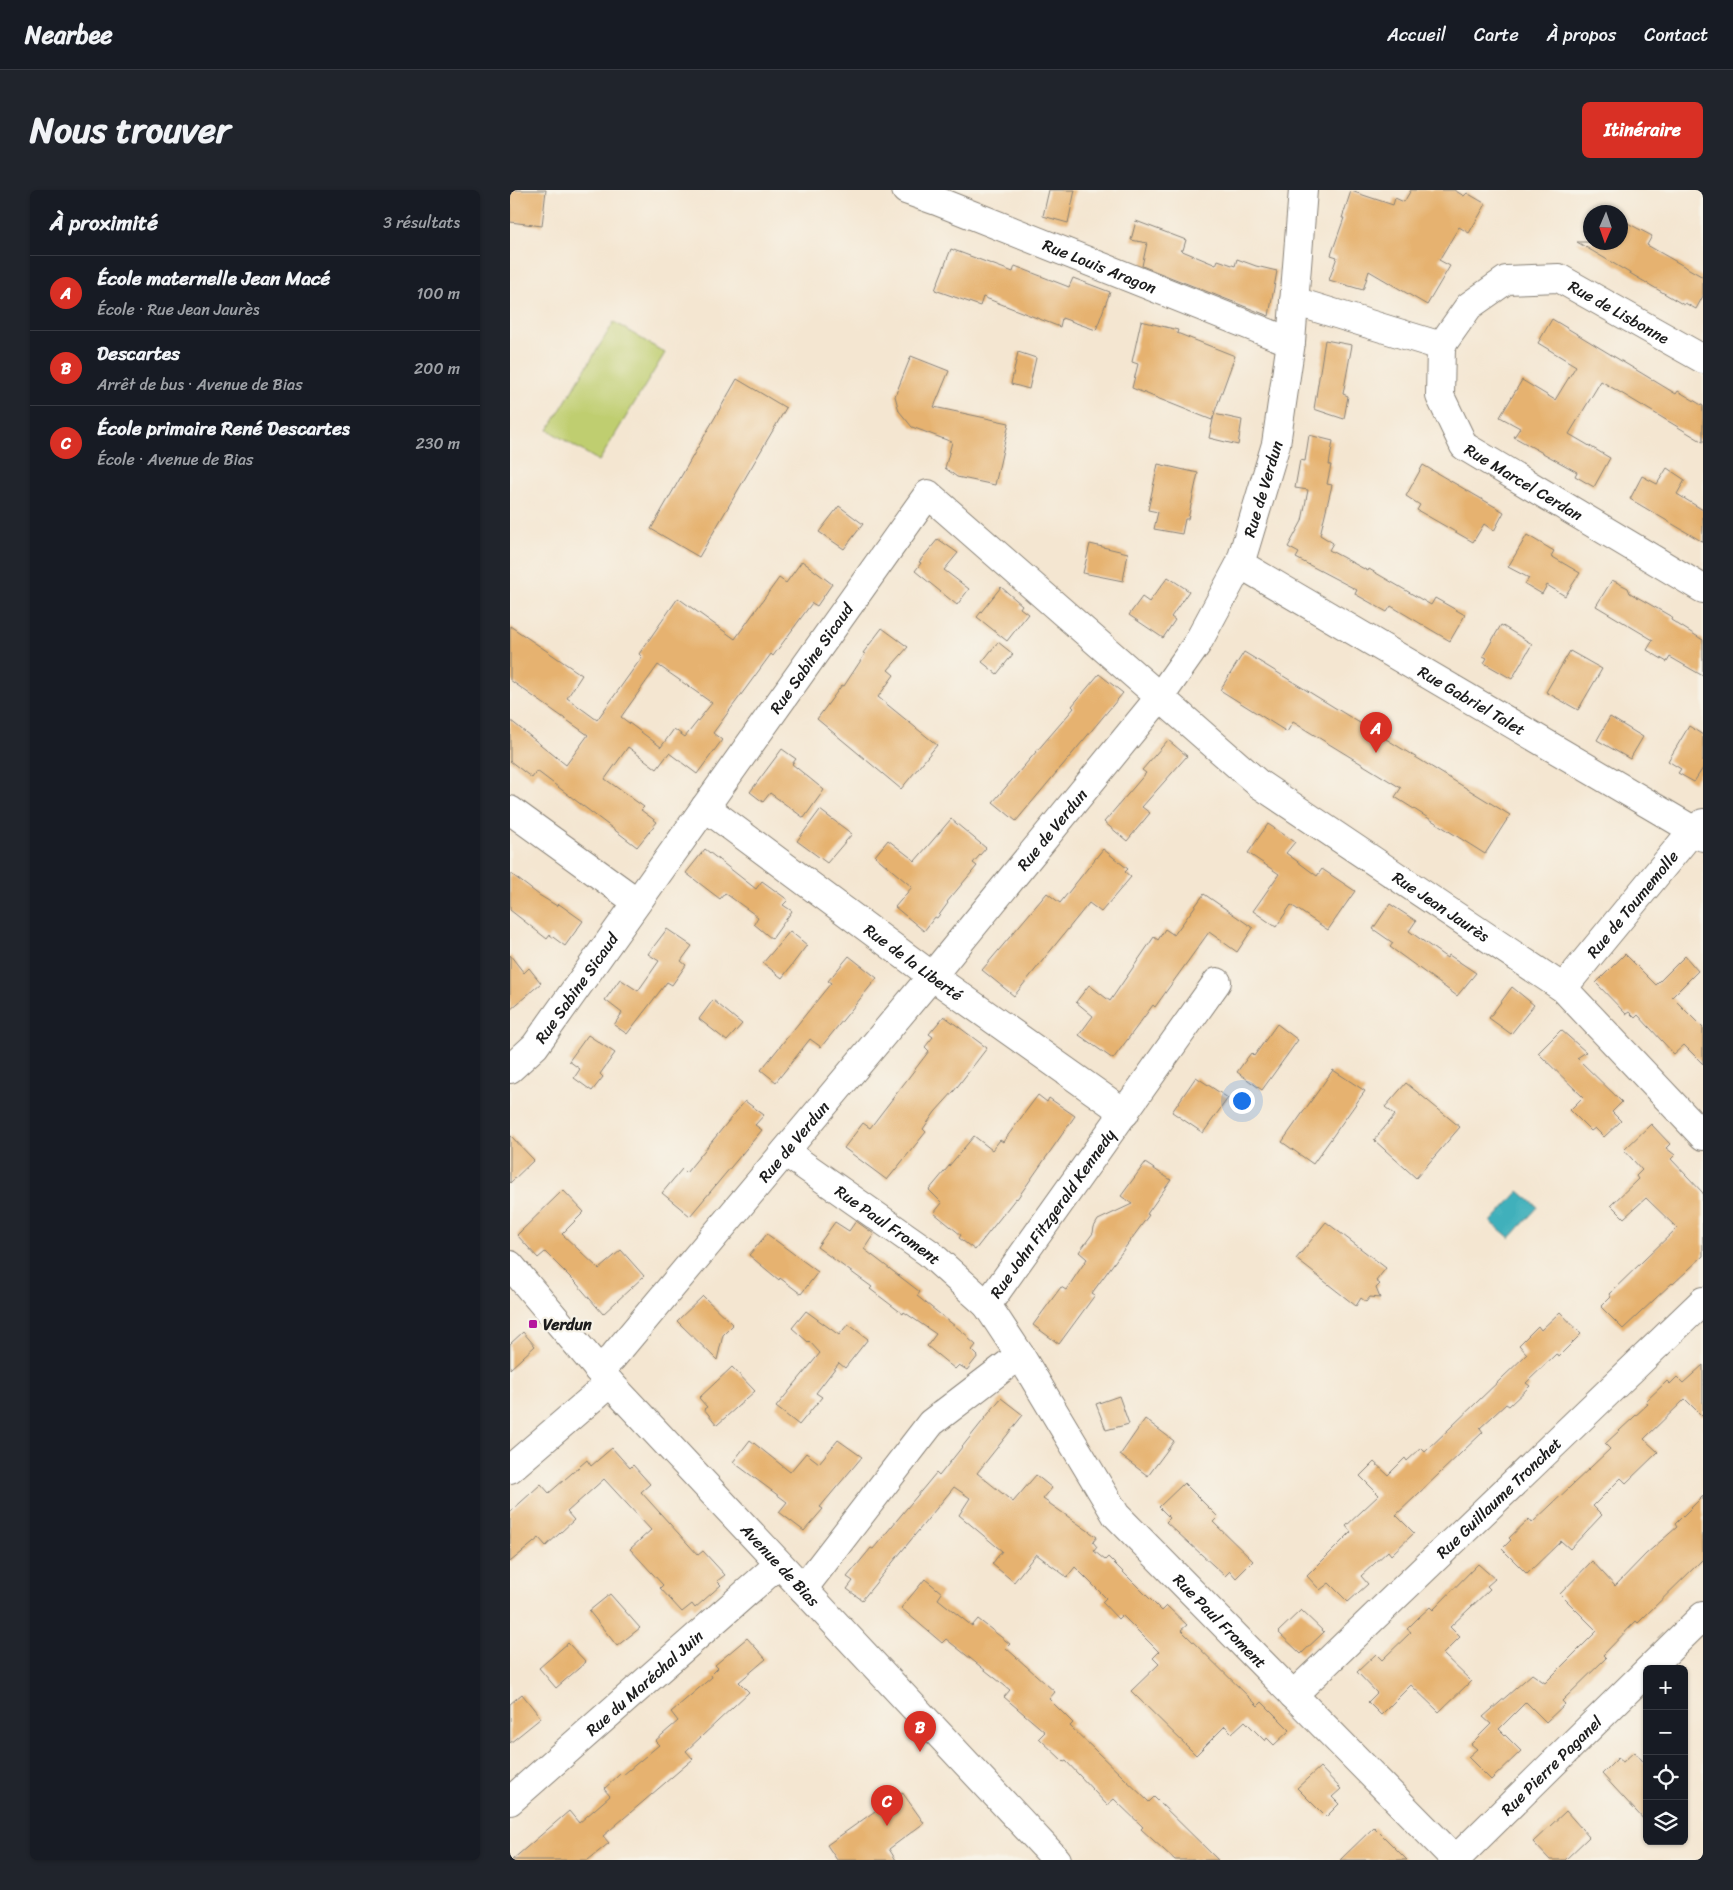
<!DOCTYPE html>
<html lang="fr">
<head>
<meta charset="utf-8">
<style>
	body { margin:0; font-family:Sriracha,sans-serif; background:#20242c; color:#f1f3f6 }
	.controls { position:absolute; right:15px; bottom:15px; display:grid; overflow:hidden; border-radius:8px; box-shadow:0 1px 4px #0004 }
	.controls button { width:45px; height:45px; display:grid; place-items:center; padding:0; border:0; border-bottom:1px solid #363941; background:#171b24; color:#f1f3f6; font:25px sans-serif }
	.compass { position:absolute; left:1073px; top:15px; width:45px; height:45px; border-radius:50%; background:#171b24; box-shadow:0 1px 4px #0004; rotate:182deg }
	.you { position:absolute; left:731px; top:910px; width:18px; height:18px; margin:-12px; border:4px solid #fff; border-radius:50%; background:#1a73e8; box-shadow:0 0 0 8px #1a73e833 }
	.badge { display:grid; place-items:center; width:32px; height:32px; border-radius:50%; background:#d93025; color:#fff; font-size:16px; font-weight:700 }
	.pin { position:absolute; translate:-50% -41px; filter:drop-shadow(0 1px 2px #0008) }
	.pin::after { content:''; position:absolute; top:26px; width:18px; height:15px; background:inherit; clip-path:polygon(0 0,100% 0,50% 100%) }
	.list { margin:0; padding:0; list-style:none }
	h2 { display:flex; justify-content:space-between; align-items:center; height:65px; margin:0; padding:0 20px; font-size:21px }
	h2 small { font-size:16px; font-weight:400; color:#9ea1a6 }
	.list li { display:grid; grid-template-columns:32px 1fr auto; gap:15px; align-items:center; box-sizing:border-box; height:75px; padding:0 20px; border-top:1px solid #363941 }
	.list b { display:block; font-size:19px; white-space:nowrap }
	.list p { margin:0; font-size:16px; white-space:nowrap; color:#9ea1a6 }
	.list em { font-size:16px; font-style:normal; color:#9ea1a6 }
	.icon { flex:none; width:28px; height:28px; fill:none; stroke:currentColor; stroke-width:2; stroke-linecap:round; stroke-linejoin:round }
	.map { position:relative; flex:none; width:1193px; height:1670px; overflow:hidden; border-radius:8px }
	header { display:flex; align-items:center; gap:30px; box-sizing:border-box; height:70px; padding:0 25px; background:#171b24; border-bottom:1px solid #363941 }
	header strong { font-size:24px }
	nav { display:flex; gap:28px; margin-inline-start:auto; font-size:18px }
	.intro { display:flex; align-items:center; justify-content:space-between; box-sizing:border-box; height:120px; padding:0 30px }
	h1 { margin:0; font-size:35px }
	.button { padding:12px 22px; border-radius:8px; background:#d93025; color:#fff; font-size:18px; font-weight:700 }
	main { display:flex; gap:30px; padding:0 30px }
	aside { flex:1; background:#171b24; border-radius:8px; box-shadow:0 1px 4px #0004 }
	.map>svg:first-child { display:block }
	.green { fill:#bfce70; stroke:#6e7546 }
	.water { fill:#40b0bb; stroke:#2e666c }
	.building { fill:#e6b26f; fill-rule:evenodd }
	.lines { fill:none; stroke-linecap:round; stroke-linejoin:round }
	.minor-casing { stroke:#888176; stroke-width:30 }
	.minor { stroke:#fff; stroke-width:28 }
	.poi-dot { fill:#b5179e; stroke:#f7f3e8; stroke-width:2 }
	.labels { text-anchor:middle; dominant-baseline:central; stroke-width:4.5; stroke-linejoin:round; paint-order:stroke }
	.street-label { font-size:16px; fill:#1c1c1c; stroke:#f7f3e8 }
	.poi-label { font-size:16px; font-weight:bold; fill:#1c1c1c; stroke:#f7f3e8; text-anchor:start }
</style>
</head>
<body>
<header>
<strong>Nearbee</strong>
<nav><a>Accueil</a><a>Carte</a><a>À propos</a><a>Contact</a></nav>
</header>
<div class="intro"><h1>Nous trouver</h1><a class="button">Itinéraire</a></div>
<main>
<aside>
<h2>À proximité<small>3 résultats</small></h2>
<ul class="list">
<li><span class="badge">A</span><div><b>École maternelle Jean Macé</b><p>École · Rue Jean Jaurès</p></div><em>100 m</em></li>
<li><span class="badge">B</span><div><b>Descartes</b><p>Arrêt de bus · Avenue de Bias</p></div><em>200 m</em></li>
<li><span class="badge">C</span><div><b>École primaire René Descartes</b><p>École · Avenue de Bias</p></div><em>230 m</em></li>
</ul>
</aside>
<div class="map">
<svg width="1193" height="1670" viewBox="0 0 1193 1670">
	<rect width="100%" height="100%" fill="#f7f3e8"/>
	<filter id="ink" filterUnits="userSpaceOnUse"><feTurbulence type="fractalNoise" baseFrequency=".02" numOctaves="2"/><feDisplacementMap in="SourceGraphic" scale="10" xChannelSelector="R" yChannelSelector="G"/><feConvolveMatrix kernelMatrix="1 2 1 2 8 2 1 2 1" color-interpolation-filters="sRGB"/></filter>
	<filter id="wash" filterUnits="userSpaceOnUse"><feTurbulence type="fractalNoise" baseFrequency=".0096" numOctaves="4" result="noise"/><feDisplacementMap in="SourceGraphic" scale="20" xChannelSelector="R" yChannelSelector="G"/><feGaussianBlur stdDeviation="1.12" result="paint"/><feColorMatrix in="noise" values="0 0 0 0 0 0 0 0 0 0 0 0 0 0 0 0 0 1.4 0 .05"/><feComposite in="paint" operator="in"/></filter>
	<g filter="url(#wash)">
		<rect width="100%" height="100%" fill="#f4e6d1"/>
		<path class="green" d="M104,132L155,163L89,271L38,240Z"/>
		<path class="water" d="M1009,1001L1028,1017L1000,1048L981,1032Z"/>
		<g id="blocks">
			<g class="building">
				<path d="M0,0H36L32,36L0,32Z"/>
				<path d="M539,0H565L558,33L533,26Z"/>
				<path d="M901,0H944L954,6L957,3L976,14L959,43L949,37L929,70L940,76L917,115L859,81L853,100L819,90L827,67L821,65L834,28H832L841,1L883,15L885,8L894,12Z"/>
				<path d="M1110,29L1142,46L1137,55L1193,87V106L1186,119L1175,113L1174,115L1067,52H1110Z"/>
				<path d="M626,31L676,50L673,60H670L706,75L708,70L725,76L727,69L746,76L767,81L759,126L632,76L637,53L621,50Z"/>
				<path d="M441,59L503,82L505,76L559,97L563,88L600,102L586,140L552,128L550,137L473,107L470,116L425,100Z"/>
				<path d="M1042,129L1166,204L1168,201L1193,216V252L1091,191L1059,244L1100,268L1084,297L1065,286L1067,282L1004,247L1010,238L990,227L1012,190L1045,210L1066,176L1028,153Z"/>
				<path d="M631,131L668,140L667,143L725,166L704,224L732,230L728,255L699,248L704,225L702,230L622,198L628,174L622,172Z"/>
				<path d="M815,150L842,155L833,204L838,206L834,229L804,219Z"/>
				<path d="M508,162L526,168L519,199L501,194Z"/>
				<path d="M401,166L439,181L424,217L499,233L485,295L447,287L435,278L442,252L402,237L389,221L385,206Z"/>
				<path d="M227,189L276,218L189,367L141,339Z"/>
				<path d="M799,245L823,251L819,275H821L817,294L822,295L810,345L823,353L819,360L858,381L859,379L921,415L925,408L955,425L940,451L881,416L877,422L845,404L847,400L786,368L789,363L778,357L792,331L798,300L785,298L790,270L795,271Z"/>
				<path d="M648,274L688,283L678,329H675L672,344L644,339L648,322L638,320Z"/>
				<path d="M913,275L994,322L984,341L974,334L963,352L907,320L910,315L896,306Z"/>
				<path d="M1157,278L1175,290L1167,304L1193,320V352L1120,309L1132,286L1147,294Z"/>
				<path d="M329,316L353,334L334,359L309,342Z"/>
				<path d="M1017,345L1044,361L1041,366L1070,383L1055,406L1037,395L1032,404L1015,394L1019,388L998,377Z"/>
				<path d="M428,349L448,363L434,380L459,399L447,415L405,381L411,373L409,372Z"/>
				<path d="M580,354L618,363L613,391L573,383Z"/>
				<path d="M292,371L322,394L307,416L302,413L263,466L261,464L203,543L212,550L187,584L159,563L147,579L118,557L95,589L134,617L131,620L147,632L127,657L27,581L22,588L0,571V530L56,575L78,545L0,490V436L72,485L57,508L87,530L132,467L129,464L168,408L225,449L269,388L276,393ZM148,475L202,513L175,547L164,539L151,557L111,527Z"/>
				<path d="M658,387L679,401L661,427L665,430L653,448L619,425L632,407L639,412Z"/>
				<path d="M1102,390L1118,398L1120,403L1162,427L1161,430L1193,450V486L1160,467L1157,472L1137,460L1143,450L1086,416Z"/>
				<path d="M491,397L512,415L510,418L518,424L497,451L467,427Z"/>
				<path d="M991,435L1022,454L1002,489L974,473L977,468L973,466Z"/>
				<path d="M372,438L398,457L378,480L384,485L368,507L427,555L391,599L307,529L332,495L334,496L355,464L353,463Z"/>
				<path d="M488,452L503,464L487,484L472,472Z"/>
				<path d="M1060,461L1092,479L1068,520L1036,502Z"/>
				<path d="M734,462L1000,625L975,664L885,607L891,598L783,532L777,542L710,500Z"/>
				<path d="M589,484L613,503L506,631L483,612L564,518L562,516Z"/>
				<path d="M1100,527L1133,547L1120,569L1087,550Z"/>
				<path d="M1179,536L1193,545V578L1184,592L1168,583L1171,579L1158,571Z"/>
				<path d="M658,550L677,566L632,617L640,623L617,651L594,632L636,583L632,580Z"/>
				<path d="M272,559L286,569L282,574L314,600L294,628L260,603L253,612L240,602Z"/>
				<path d="M310,620L342,644L317,673L287,651Z"/>
				<path d="M441,629L476,658L463,673L467,676L437,712L438,713L427,728L425,727L414,741L385,717L402,697L365,666L378,650L405,671Z"/>
				<path d="M758,634L785,652L776,663L807,686L812,679L845,701L818,740L781,715L766,737L743,721L769,684L738,663Z"/>
				<path d="M195,659L246,699L252,691L278,710L273,715L282,721L262,749L244,734L248,727L215,703L210,709L176,683Z"/>
				<path d="M593,659L618,679L615,682L621,687L591,722L579,713L504,806L472,780L537,703L550,713Z"/>
				<path d="M0,683L29,705L47,716L49,714L73,731L55,756L40,745L37,749L0,720Z"/>
				<path d="M694,704L743,738L727,762L699,742L645,817L643,815L603,869L569,845L583,826L566,812L579,795L600,811L644,747L648,750L655,739L664,745Z"/>
				<path d="M880,714L906,731L899,741L937,768L939,765L966,783L947,806L880,757L883,753L863,739Z"/>
				<path d="M157,739L182,756L171,771L176,775L162,795L157,792L117,844L104,835L112,823L95,810L110,789L128,801L149,771L138,764Z"/>
				<path d="M280,741L297,755L272,788L253,773Z"/>
				<path d="M1115,764L1146,795L1175,766L1188,781L1162,807L1193,838V874L1174,855L1164,864L1128,825L1125,828L1119,822L1116,824L1086,793Z"/>
				<path d="M0,765L14,783L19,778L31,793L0,820Z"/>
				<path d="M339,766L367,788L311,857L300,849L266,892L251,880L321,793L318,791Z"/>
				<path d="M1002,797L1024,815L1001,844L979,828Z"/>
				<path d="M203,810L232,834L217,851L189,829Z"/>
				<path d="M434,826L477,858L444,901L425,922L413,939L416,942L377,990L334,958L353,933L360,938L419,861L415,857L423,847L419,844Z"/>
				<path d="M767,834L788,850L752,900L727,882L741,863L744,866Z"/>
				<path d="M1051,840L1076,862L1067,868L1112,912L1102,922L1111,931L1094,947L1085,938L1081,941L1060,920L1073,907L1028,863Z"/>
				<path d="M78,845L105,863L90,884L93,887L82,901L64,888L70,879L59,871Z"/>
				<path d="M823,880L855,901L803,974L772,952Z"/>
				<path d="M686,887L718,908L693,943L662,922Z"/>
				<path d="M896,893L950,937L906,988L864,950L885,925L875,917Z"/>
				<path d="M528,905L537,912L539,908L565,926L507,1009L506,1008L465,1060L449,1048L451,1045L424,1023L432,1013L419,1000L464,946L482,960L490,950L493,952Z"/>
				<path d="M235,911L254,925L245,935L252,940L180,1026L152,1003L172,979L176,983Z"/>
				<path d="M1141,934L1160,954L1156,958L1165,965L1161,969L1193,1003V1066L1163,1094L1162,1093L1113,1139L1091,1117L1101,1107L1099,1104L1167,1038L1136,1008L1114,1028L1101,1015L1128,989L1126,986L1132,980L1114,960Z"/>
				<path d="M0,945L24,970L0,993Z"/>
				<path d="M635,973L661,990L637,1024L639,1025L582,1103L585,1105L549,1154L523,1135L551,1097L556,1100L577,1069L569,1062L583,1043L584,1037L588,1030L622,1014L611,1006Z"/>
				<path d="M53,1000L74,1022L52,1044L89,1079L111,1060L134,1086L93,1124L67,1094L35,1062L28,1068L7,1045Z"/>
				<path d="M346,1031L364,1044L354,1059L410,1102L407,1106L459,1147L458,1148L466,1155L462,1160L468,1166L457,1180L449,1175L445,1179L417,1156L426,1144L394,1122L393,1124L360,1099L362,1097L307,1057L325,1032L339,1041Z"/>
				<path d="M816,1032L876,1078L866,1091L870,1094L866,1098L870,1108L860,1107L856,1112L851,1108L846,1116L786,1069Z"/>
				<path d="M257,1044L308,1082L291,1104L270,1088L269,1090L239,1065Z"/>
				<path d="M193,1106L223,1135L213,1145L207,1170L167,1131Z"/>
				<path d="M296,1121L329,1145L338,1134L358,1149L335,1178L329,1173L306,1203L312,1207L289,1235L266,1217L310,1163L299,1151L298,1152L282,1138Z"/>
				<path d="M1050,1122L1071,1144L1049,1166L1046,1164L1016,1193L1020,1196L999,1216L996,1214L970,1238L973,1242L886,1325L904,1343L881,1365L878,1361L851,1386L858,1394L838,1412L819,1393L810,1400L797,1386L841,1342L836,1336L869,1305L850,1286L864,1272L878,1285L895,1268L897,1271L911,1258L915,1262L1017,1164L1009,1155L1028,1136L1031,1140Z"/>
				<path d="M13,1142L25,1156L0,1179V1154Z"/>
				<path d="M1193,1175V1227L1175,1209L1134,1249L1148,1262L1116,1293L1111,1288L1083,1316L1092,1325L1060,1359L1051,1351L1017,1384L992,1359L1001,1350L999,1348L1019,1329L1022,1333L1100,1259L1095,1254L1138,1214L1135,1212L1157,1191L1160,1194L1167,1187L1173,1193Z"/>
				<path d="M222,1177L245,1201L207,1235L194,1219L197,1217L189,1208Z"/>
				<path d="M609,1206L619,1234L596,1240L586,1214Z"/>
				<path d="M491,1208L513,1225L467,1283L503,1312L526,1285L542,1298L533,1309L587,1347L583,1352L587,1357L584,1361L595,1370L598,1367L652,1421L657,1416L677,1435L671,1440L748,1516L752,1512L780,1540L764,1555L757,1548L755,1551L735,1531L722,1543L715,1536L686,1565L621,1501L649,1474L643,1468L649,1462L612,1425L608,1429L592,1412L596,1408L565,1377L557,1387L526,1364L504,1392L482,1374L492,1361L449,1325L460,1308L444,1297L352,1410L337,1399L343,1391L337,1387L361,1358L363,1359L426,1283L429,1286Z"/>
				<path d="M635,1229L664,1251L638,1286L610,1265Z"/>
				<path d="M240,1250L280,1282L296,1263L309,1273L328,1250L352,1267L310,1317L313,1319L294,1341L269,1322L277,1312L223,1272Z"/>
				<path d="M102,1258L120,1278L123,1275L140,1294L131,1302L188,1365L193,1361L215,1385L207,1391L211,1395L185,1418L182,1414L172,1422L150,1398L153,1395L120,1359L141,1340L94,1289L57,1322L64,1330L36,1356L29,1348L0,1372V1322L31,1294L39,1303L77,1270L81,1276Z"/>
				<path d="M674,1293L708,1327L703,1332L743,1371L726,1388L720,1381L715,1386L656,1332L660,1328L649,1317Z"/>
				<path d="M1193,1306V1369L1128,1433L1126,1431L1093,1465L1096,1468L1052,1511L1055,1514L1036,1532L1016,1512L989,1539L1011,1561L981,1590L958,1567L967,1559L961,1554L981,1534L973,1527L1022,1484L1035,1493L1087,1441L1050,1404L1082,1371L1105,1396L1136,1364L1167,1337L1165,1334Z"/>
				<path d="M968,1374L985,1389L977,1396L980,1399L940,1437L950,1447L933,1464L961,1491L929,1522L901,1495L871,1525L858,1512L867,1503L847,1482L866,1464L872,1470L901,1442L897,1439L909,1427L920,1417L923,1420Z"/>
				<path d="M415,1389L432,1403L428,1409L443,1421L462,1436L468,1429L500,1454L496,1458L545,1502L539,1509L563,1533L560,1536L639,1612L644,1607L708,1670H665L631,1639L633,1637L604,1609L597,1615L556,1571L554,1572L529,1548L535,1542L494,1507L500,1500L436,1449L432,1453L391,1418Z"/>
				<path d="M100,1404L130,1438L107,1456L79,1421Z"/>
				<path d="M791,1420L814,1442L791,1464L768,1442Z"/>
				<path d="M237,1448L256,1469L229,1492L239,1502L176,1561L183,1569L93,1646L99,1653L78,1670H2L59,1621L69,1633L100,1606L94,1599L111,1583L113,1585L149,1555L145,1551L168,1531L161,1522L202,1487L201,1485L208,1478L205,1475Z"/>
				<path d="M58,1453L76,1472L46,1498L29,1478Z"/>
				<path d="M12,1504L31,1528L0,1553V1514Z"/>
				<path d="M1124,1562L1137,1577V1633L1092,1584L1108,1568L1113,1572Z"/>
				<path d="M810,1577L831,1599L822,1607L829,1614L816,1627L787,1598Z"/>
				<path d="M392,1602L414,1633L379,1659L386,1670H327L317,1655Z"/>
				<path d="M1056,1621L1079,1647L1055,1670H1040L1023,1652Z"/>
				<path d="M864,1637L897,1670H830Z"/>
			</g>
		</g>
	</g>
	<g filter="url(#ink)">
		<use href="#blocks" fill-opacity="0" stroke="#888176" stroke-width="1"/>
		<g class="lines">
			<defs>
				<g id="minor">
					<path id="s1" d="M396,0L427,11L781,152"/>
					<path id="s2" d="M784,111L931,156L930,206L954,256L1193,399"/>
					<path id="s3" d="M931,156L959,116L996,90L1049,88L1193,169"/>
					<path id="s4" d="M730,374L1183,640L1193,647"/>
					<path id="s5" d="M195,617L422,786L615,923"/>
					<path d="M0,620L127,712"/>
					<path id="s6" d="M1053,798L1183,640L1193,633"/>
					<path id="s7" d="M0,879L25,856L418,304L749,594L1053,798L1193,946"/>
					<path id="s8" d="M275,962L419,1063L477,1115"/>
					<path id="s9" d="M0,1075L100,1193L547,1670"/>
					<path id="s10" d="M510,1165L606,1325L945,1669"/>
					<path id="s11" d="M88,1180L102,1168L422,786L649,508L687,454L730,374L766,254L781,152L793,0"/>
					<path d="M0,1279L100,1193"/>
					<path id="s12" d="M293,1399L421,1233L510,1165L477,1115L707,792"/>
					<path d="M1139,1479L1193,1426"/>
					<path id="s13" d="M783,1505L1193,1111"/>
					<path id="s14" d="M0,1611L269,1374"/>
					<path id="s15" d="M945,1670L1137,1481"/>
				</g>
			</defs>
			<use href="#minor" class="minor-casing"/>
			<use href="#minor" class="minor"/>
		</g>
	</g>
	<rect class="poi-dot" x="18" y="1129" width="10" height="10" rx="2.5"/>
	<g class="labels">
		<g class="street-label">
			<text stroke="none"><textPath href="#s1" startOffset="208">Rue Louis Aragon</textPath></text>
			<text stroke="none"><textPath href="#s3" startOffset="216">Rue de Lisbonne</textPath></text>
			<text stroke="none"><textPath href="#s2" startOffset="329">Rue Marcel Cerdan</textPath></text>
			<text stroke="none"><textPath href="#s11" startOffset="1111">Rue de Verdun</textPath></text>
			<text stroke="none"><textPath href="#s7" startOffset="510">Rue Sabine Sicaud</textPath></text>
			<text stroke="none"><textPath href="#s4" startOffset="269">Rue Gabriel Talet</textPath></text>
			<text stroke="none"><textPath href="#s11" startOffset="706">Rue de Verdun</textPath></text>
			<text stroke="none"><textPath href="#s6" startOffset="109">Rue de Toumemolle</textPath></text>
			<text stroke="none"><textPath href="#s7" startOffset="1371">Rue Jean Jaurès</textPath></text>
			<text stroke="none"><textPath href="#s5" startOffset="260">Rue de la Liberté</textPath></text>
			<text stroke="none"><textPath href="#s7" startOffset="105">Rue Sabine Sicaud</textPath></text>
			<text stroke="none"><textPath href="#s11" startOffset="301">Rue de Verdun</textPath></text>
			<text stroke="none"><textPath href="#s12" startOffset="494">Rue John Fitzgerald Kennedy</textPath></text>
			<text stroke="none"><textPath href="#s8" startOffset="126">Rue Paul Froment</textPath></text>
			<text stroke="none"><textPath href="#s13" startOffset="285">Rue Guillaume Tronchet</textPath></text>
			<text stroke="none"><textPath href="#s9" startOffset="404">Avenue de Bias</textPath></text>
			<text stroke="none"><textPath href="#s10" startOffset="335">Rue Paul Froment</textPath></text>
			<text stroke="none"><textPath href="#s14" startOffset="179">Rue du Maréchal Juin</textPath></text>
			<text stroke="none"><textPath href="#s15" startOffset="135">Rue Pierre Paganel</textPath></text>
		</g>
		<g class="poi-label">
			<text x="33" y="1134">Verdun</text>
		</g>
	</g>
</svg>
<div class="controls">
<button>+</button>
<button>−</button>
<button><svg class="icon" aria-label="locate" viewBox="0 0 24 24"><circle cx="12" cy="12" r="6"/><path d="M12 2v4M12 18v4M2 12h4M18 12h4"/></svg></button>
<button><svg class="icon" aria-label="layers" viewBox="0 0 24 24"><path d="M12 4l9 5-9 5-9-5zM3 14l9 5 9-5"/></svg></button>
</div>
<svg class="compass" viewBox="-18 -18 36 36"><path d="M0-13l5 13h-10z" fill="#e53935"/><path d="M0 13l5-13h-10z" fill="#9ea1a6"/></svg>
<div class="you"></div>
<div class="pin badge" style="left:866px;top:563px">A</div>
<div class="pin badge" style="left:410px;top:1562px">B</div>
<div class="pin badge" style="left:377px;top:1636px">C</div>
</div>
</main>
</body>
</html>
